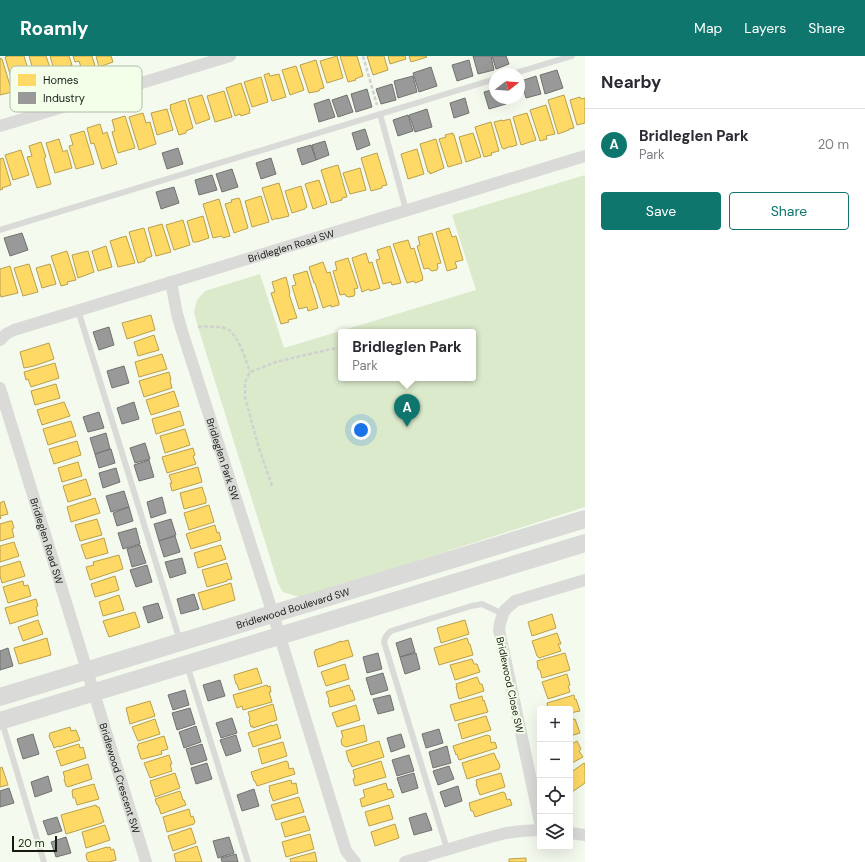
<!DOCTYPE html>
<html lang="en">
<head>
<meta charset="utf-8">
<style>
	body { margin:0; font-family:"DM Sans",sans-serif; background:#f7f7f7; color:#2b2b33 }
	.controls { position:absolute; right:12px; bottom:12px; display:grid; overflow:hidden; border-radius:4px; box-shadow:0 4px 16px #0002 }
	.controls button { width:36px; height:36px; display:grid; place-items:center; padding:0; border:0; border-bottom:1px solid #e1e1e2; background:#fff; color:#2b2b33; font:20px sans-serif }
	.compass { position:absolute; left:489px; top:12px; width:36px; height:36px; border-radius:50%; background:#fff; box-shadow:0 4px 16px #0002; rotate:73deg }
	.scale { position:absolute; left:12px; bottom:10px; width:45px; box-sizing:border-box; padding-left:4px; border:2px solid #161a13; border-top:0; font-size:11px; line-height:14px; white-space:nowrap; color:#161a13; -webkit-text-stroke:3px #f4ffe9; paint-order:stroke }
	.you { position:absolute; left:361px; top:374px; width:14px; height:14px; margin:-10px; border:3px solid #fff; border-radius:50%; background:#1a73e8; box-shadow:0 0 0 6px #1a73e833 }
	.badge { display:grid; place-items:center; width:26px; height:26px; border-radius:50%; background:#0f766e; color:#fff; font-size:13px; font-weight:700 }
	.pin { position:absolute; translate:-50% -33px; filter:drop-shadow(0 1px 2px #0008) }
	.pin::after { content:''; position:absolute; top:21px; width:14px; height:12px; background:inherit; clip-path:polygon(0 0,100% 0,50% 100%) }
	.popup { position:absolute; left:338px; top:273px; width:138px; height:52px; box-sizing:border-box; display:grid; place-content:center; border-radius:4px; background:#fff; filter:drop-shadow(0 1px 3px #0005); font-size:13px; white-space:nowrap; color:#7c7c81 }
	.popup b { font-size:15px; color:#2b2b33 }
	.popup::after { content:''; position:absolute; left:50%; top:100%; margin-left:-8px; border:8px solid transparent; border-top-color:#fff }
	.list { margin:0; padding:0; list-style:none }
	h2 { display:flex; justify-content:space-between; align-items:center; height:52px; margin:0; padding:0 16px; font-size:17px }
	h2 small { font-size:13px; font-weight:400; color:#7c7c81 }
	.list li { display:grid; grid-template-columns:26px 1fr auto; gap:12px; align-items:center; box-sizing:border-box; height:72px; padding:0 16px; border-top:1px solid #e1e1e2 }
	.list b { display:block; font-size:15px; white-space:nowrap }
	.list p { margin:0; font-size:13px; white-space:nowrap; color:#7c7c81 }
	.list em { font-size:13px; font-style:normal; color:#7c7c81 }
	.actions { display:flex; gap:8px; padding:12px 16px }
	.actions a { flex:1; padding:9px 0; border:1px solid #0f766e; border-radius:4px; text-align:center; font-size:14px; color:#0f766e }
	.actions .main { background:#0f766e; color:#fff }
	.icon { flex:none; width:22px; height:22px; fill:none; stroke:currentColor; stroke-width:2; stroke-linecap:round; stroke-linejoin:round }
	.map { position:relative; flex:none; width:585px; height:806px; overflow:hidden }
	header { display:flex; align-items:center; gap:24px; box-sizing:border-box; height:56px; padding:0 20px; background:#0f766e; color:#fff }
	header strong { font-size:19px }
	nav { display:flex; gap:22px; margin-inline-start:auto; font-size:14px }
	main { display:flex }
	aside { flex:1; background:#fff }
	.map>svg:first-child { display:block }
	.green { fill:#dbeacb; fill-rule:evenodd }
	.homes { fill:#ffd966; stroke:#b9a04d }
	.industry { fill:#999; stroke:#727371 }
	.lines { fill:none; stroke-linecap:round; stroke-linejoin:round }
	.path { stroke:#d0d2cf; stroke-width:2.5; stroke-dasharray:4 2; stroke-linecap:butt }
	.lane { stroke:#dadbd8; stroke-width:6 }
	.street { stroke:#dadbd8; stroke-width:12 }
	.secondary { stroke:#dadbd8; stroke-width:18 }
	.labels { text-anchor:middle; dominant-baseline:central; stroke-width:4; stroke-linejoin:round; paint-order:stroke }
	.street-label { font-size:10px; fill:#161a13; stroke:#f4ffe9 }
	.key { fill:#f4ffe9; stroke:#b1baa9; stroke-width:1 }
	.key-label { font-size:11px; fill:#161a13 }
</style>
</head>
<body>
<header>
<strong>Roamly</strong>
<nav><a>Map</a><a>Layers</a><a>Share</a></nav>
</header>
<main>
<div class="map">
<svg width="585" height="806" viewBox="0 0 585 806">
	<rect width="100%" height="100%" fill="#f4faee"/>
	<path class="green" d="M585,119V451L302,542L283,536L278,527L198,271L194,256L197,244L205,235L260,218L284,292L476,234L452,159ZM341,276H473V322H341Z"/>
	<g class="homes">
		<path d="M9,0H24L30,20L26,21L29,31L15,35L5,1Z"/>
		<path d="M29,0H46L54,23L41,27L37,16L34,17Z"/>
		<path d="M50,0H69L72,9L69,10L72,20L57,24Z"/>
		<path d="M73,0H92L95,10L82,14L79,5L75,6Z"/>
		<path d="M96,0H111L113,6L99,11Z"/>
		<path d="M337,0L343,22L327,27L320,5Z"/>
		<path d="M340,0H357L363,20L355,23L356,24L348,26Z"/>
		<path d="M367,0H384L388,14L373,19Z"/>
		<path d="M388,0H405L406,3L390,8Z"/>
		<path d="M409,0H426L427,1L411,6Z"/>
		<path d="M0,2L2,3L12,36L0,39Z"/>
		<path d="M316,4L324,32L320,33L319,35L309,37L300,9Z"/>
		<path d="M296,10L304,34L290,39L282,14Z"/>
		<path d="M269,17L270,20L279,18L286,41L272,45L264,19Z"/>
		<path d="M261,21L268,46L252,51L244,26Z"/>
		<path d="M241,27L250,54H249L250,57L241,60L240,58L235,60L227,35L226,32Z"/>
		<path d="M224,35L232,61L215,66L207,40Z"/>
		<path d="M202,39L210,63L196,68L188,43Z"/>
		<path d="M564,39L574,72L569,73V74L558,78L548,44Z"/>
		<path d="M580,41L581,43L585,42V67L577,69L570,44Z"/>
		<path d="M185,44L193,72L186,75V77L179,79L170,52H171L170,49Z"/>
		<path d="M546,49L555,78L546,80L547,83L540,85L530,54Z"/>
		<path d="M167,53L173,74L157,79L151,57Z"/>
		<path d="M143,57L146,67L150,66L156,88L139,94L129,61Z"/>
		<path d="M527,57L536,84L521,89L513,61Z"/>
		<path d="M125,60L135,92L118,97L112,76L115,75L112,64Z"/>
		<path d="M510,63L517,89L511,91V90L504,93L502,92L494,66L502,64V65Z"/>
		<path d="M491,66L499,95L491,97L492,99L484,101L475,71Z"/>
		<path d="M100,68L103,78L107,76L117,108L102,113L94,87L91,88L87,72Z"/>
		<path d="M84,75L94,108L76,113L69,90L73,89L70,79Z"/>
		<path d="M453,77V79H454L462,107L448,111L439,83L446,81L445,79Z"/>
		<path d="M473,77L481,101L466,106L459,81Z"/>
		<path d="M59,83L63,96L67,94L72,112L55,117L46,87Z"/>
		<path d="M436,83L444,112L430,118V116H428L420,88Z"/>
		<path d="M41,86L46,101L44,102L51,128L37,132L27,101L32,100L29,90Z"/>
		<path d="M417,93L424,118L408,123L401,98Z"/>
		<path d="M21,94L29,119L13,124L5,99Z"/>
		<path d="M377,97L387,129L382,130V132L371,135L361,102Z"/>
		<path d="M3,102L11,129L2,132L3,133L0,134V103Z"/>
		<path d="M338,109L347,141L342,142V144L331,147L321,114Z"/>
		<path d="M360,112L366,134L350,138L343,117Z"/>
		<path d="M319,124L327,148L313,153L305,128Z"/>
		<path d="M279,127L289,160L277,163V162L272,164L262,132Z"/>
		<path d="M301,130L307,151L305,152V153L292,157L285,135Z"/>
		<path d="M261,140L269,166L252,171L245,145Z"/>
		<path d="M239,142L240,144L248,172L234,177L225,148L232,146L231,144Z"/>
		<path d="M219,143L230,180L223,182L222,180L213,182L203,148Z"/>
		<path d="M203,160L209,182L197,186H193L187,165Z"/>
		<path d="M183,164L190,189L174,194L166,169Z"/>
		<path d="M162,168L171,196L156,200L148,172Z"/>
		<path d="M144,172L152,200L145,203V205L138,207L129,176Z"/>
		<path d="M449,172L452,181L456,180L463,204L455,206L457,212L447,215L436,176Z"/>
		<path d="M432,177L441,207L437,208L438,211L437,214L432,215L430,214L429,212L424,213L417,190L420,189L418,181Z"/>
		<path d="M126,180L135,207L118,211L110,185Z"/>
		<path d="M408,184L411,193L414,192L423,222L422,223L423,224L415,227L414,225L407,227L393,188Z"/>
		<path d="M106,190L112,211L98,215L92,195Z"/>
		<path d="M390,190L401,227L392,229L391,226L383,228L376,204L380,203L377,194Z"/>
		<path d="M67,195L76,224L67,226L68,228L61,230L51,200Z"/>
		<path d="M88,195L94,216L78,222L72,199Z"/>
		<path d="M366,197L369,207L372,206L380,232L370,235L369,233L362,236L352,202Z"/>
		<path d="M348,202L358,232L354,233L355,237L354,240L349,241L346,240L345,238L340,239L333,215L337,214L335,206Z"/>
		<path d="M323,206L327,217L330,216L339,247V249L331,251V249L323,252L315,227H314L309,211Z"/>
		<path d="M29,208L38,236L23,240L14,212Z"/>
		<path d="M50,208L56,228L42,232L36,212Z"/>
		<path d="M10,210L18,237L1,241L0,238V213Z"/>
		<path d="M307,215L318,252L308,255L307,251L299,253L292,230L296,229L293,219Z"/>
		<path d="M286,221L290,237L289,238L297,262L288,264L289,266L281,268L271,237L275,236L272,226Z"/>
		<path d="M151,259L155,274L127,283L122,267Z"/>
		<path d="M154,279L159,294L138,300L134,286Z"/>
		<path d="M49,287L54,303L34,310L24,312L20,296Z"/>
		<path d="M162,298L167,313L139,321L135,306Z"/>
		<path d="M55,307L59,322L31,331L28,323L26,324L24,316Z"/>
		<path d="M169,316L171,324H170L172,332L144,341L139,325Z"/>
		<path d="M56,328L60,342L35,349L31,335Z"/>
		<path d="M174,335L179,350L151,359L146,344Z"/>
		<path d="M64,346L70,360L42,369L37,354Z"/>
		<path d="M180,355L184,369L156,378L152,363Z"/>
		<path d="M71,365L76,380L48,389L43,373Z"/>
		<path d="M185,373L190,389L165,397L160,380Z"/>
		<path d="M77,385L81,399L54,408L49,393Z"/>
		<path d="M193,392L195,399L193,400L196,408L167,417L162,401Z"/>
		<path d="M78,406L82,420L62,426L58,412Z"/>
		<path d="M198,411L202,426L172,435L170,427H172L169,419Z"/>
		<path d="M86,423L91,439L68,446L63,430Z"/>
		<path d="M202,431L206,443V447L184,453L180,437Z"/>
		<path d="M95,442L100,457L71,466L67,451Z"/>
		<path d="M4,445L8,458L0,460L1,462L0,463V447Z"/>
		<path d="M209,449L214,466L189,474L184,457Z"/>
		<path d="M97,463L102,479L80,485L75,469Z"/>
		<path d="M10,465H12L14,472L12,473L14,481L0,485V468Z"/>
		<path d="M215,469L217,477L219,476L221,484L191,493L186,478Z"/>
		<path d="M104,482L108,497L86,503L81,489Z"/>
		<path d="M14,486L19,500L0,506V490Z"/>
		<path d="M221,489L226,503L198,512L194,497Z"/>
		<path d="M119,499L123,513L90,524L86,511L94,509L93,506Z"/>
		<path d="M20,505L25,520L2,527L0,520V511Z"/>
		<path d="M227,507L232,523L227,524V525L207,531L202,514Z"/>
		<path d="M115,520L119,534L95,541L91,528Z"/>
		<path d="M23,525L24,530L28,529L31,540L8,547L3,531Z"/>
		<path d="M231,527L235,544L203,554L198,537Z"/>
		<path d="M119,539L124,554L103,560L99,546Z"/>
		<path d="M36,543L38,550L36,551L38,559L10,568L5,552Z"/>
		<path d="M135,556L140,571L109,581L103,565Z"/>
		<path d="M552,558L556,572L532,580L528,566Z"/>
		<path d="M38,564L43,578L23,585L18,571Z"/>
		<path d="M465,564L469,578L441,587L437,572Z"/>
		<path d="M557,577L561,588H558L561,595L539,602L537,600L532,585Z"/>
		<path d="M47,582L51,599L19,608L14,592Z"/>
		<path d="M467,582L469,588H470L473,599L439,609L434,592Z"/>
		<path d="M348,584L353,600L318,611L314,596H315V594L331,589L341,585V586Z"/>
		<path d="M565,597L570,614L542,622L540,614L538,613L537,605Z"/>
		<path d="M472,603L474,608H477L480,616L455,624L450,609Z"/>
		<path d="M345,608L349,623L326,630L321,616Z"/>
		<path d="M257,612L262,627L239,634L237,628H236L234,620V619Z"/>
		<path d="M567,618L570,629L568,630L570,636L548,643L542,626Z"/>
		<path d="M477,621L480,628H482L484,635L459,643L456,631H457L456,628Z"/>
		<path d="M267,629L268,631L270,630L271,636H269L272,646L243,654L242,650L237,652L233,639Z"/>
		<path d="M349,629L351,635L352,634L355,644L330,651L328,645L329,644L326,636Z"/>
		<path d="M574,639L575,644L576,643L580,655L570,657V653H548L547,647Z"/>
		<path d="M482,640L483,645L484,644L488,656L455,665L450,649Z"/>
		<path d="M150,645L155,660L130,668L126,652Z"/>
		<path d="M273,648L277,664L253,672V670L251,671L249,664L250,663L248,656Z"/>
		<path d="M356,649L360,664L337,671L332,657Z"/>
		<path d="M486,660L491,674L462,683L458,668Z"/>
		<path d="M155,663L160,678L138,685L132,671Z"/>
		<path d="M575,663L580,677L570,680V664Z"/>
		<path d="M277,668L281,682L253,691L248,677L272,669V670Z"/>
		<path d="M364,669L367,685L346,691L342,689L341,684L343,681L341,675Z"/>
		<path d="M70,671L71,675L76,674L80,684L59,691V690L54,692L52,686L51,685L49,680L50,677Z"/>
		<path d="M487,679L490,680L491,687L495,686L497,692L459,704L457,698L456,699L453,690Z"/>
		<path d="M164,680L168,693L161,695L162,698L143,703H141L137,690L139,689L138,688Z"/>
		<path d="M379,685L384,701L352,711L350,706H349L346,695Z"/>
		<path d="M577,685L581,693L579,695L583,701L570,708V689Z"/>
		<path d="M283,686L287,700L262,708L258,693Z"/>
		<path d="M79,688L80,692L83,691L86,702L61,710L56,695Z"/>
		<path d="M494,697L497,704L498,705L500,710L499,713L467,723L462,707Z"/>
		<path d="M169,699L172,708H170L172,715L150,722L144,707Z"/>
		<path d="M286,705L288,706L289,713L293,712L295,718L257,730L255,725H254L251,716Z"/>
		<path d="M381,705L386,721L355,730L353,723L355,722L353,714Z"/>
		<path d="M584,707L585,708V727L572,736L570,733V717Z"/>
		<path d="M88,708L92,723L68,731L67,730H66L64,723L65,722L63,716Z"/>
		<path d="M2,711L8,729L0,731V712Z"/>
		<path d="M175,717L180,732L155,741L150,725Z"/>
		<path d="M501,717L505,731L480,739L476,728H477L476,724Z"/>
		<path d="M291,724L292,728L296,727L298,737L273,745L269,734L270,733L269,730Z"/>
		<path d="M386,727L388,734L391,733L394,741L362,751L360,743L365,741L363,734Z"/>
		<path d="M94,728L99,743L77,749L75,742H73L72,735H73L72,734Z"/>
		<path d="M180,735L183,744H184L186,749L161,758L158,749H157L155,743Z"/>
		<path d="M503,736L505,737L507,744L510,743L512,749L475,761L473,755H471L469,747Z"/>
		<path d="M299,741L304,756L276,764L271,749Z"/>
		<path d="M96,749L97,751H99L104,766H102V767L66,778L61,759Z"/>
		<path d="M389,749L393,763L369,770L365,756Z"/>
		<path d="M189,753L191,761L193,760L195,766L194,767V768L167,776L163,761Z"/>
		<path d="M305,760L310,774L285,781L281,767Z"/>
		<path d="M395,768L399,782L375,790L371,776Z"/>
		<path d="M105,769L110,784L86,792L82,776Z"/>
		<path d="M191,772L196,787L173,795L168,780Z"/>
		<path d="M310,778L314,793L286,801L282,786Z"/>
		<path d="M197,790L202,806H176L174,798Z"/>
		<path d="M107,791V792L110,791L111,794L113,793L114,794L116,803V804L109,806H89L87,804L86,799L87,797Z"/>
		<path d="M315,796L317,806H291L290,803Z"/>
		<path d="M526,802V806H509V803Z"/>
	</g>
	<g class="industry">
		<path d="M473,0H491L494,14L478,18Z"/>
		<path d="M492,0H506L509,8L496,13Z"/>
		<path d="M469,4L473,20L457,25L452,9Z"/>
		<path d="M431,11L437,30L419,36L413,17Z"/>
		<path d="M557,14L563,32L545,38L540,19Z"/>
		<path d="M413,20L417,36L398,42L394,25Z"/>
		<path d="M536,20L541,38L526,42L521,25Z"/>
		<path d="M392,28L396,44L381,48L376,33Z"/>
		<path d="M367,33L372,51L356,56L351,38Z"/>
		<path d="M495,33V42H504L506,48L489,53L484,36Z"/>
		<path d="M347,39L353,56L338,61L332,44Z"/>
		<path d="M465,42L469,57L454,62L450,47Z"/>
		<path d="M329,43L335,61L319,66L314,48Z"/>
		<path d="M427,53L432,71L415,76L409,59Z"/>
		<path d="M408,59L413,75L398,80L393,64Z"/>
		<path d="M365,73L370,89L357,94L352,77Z"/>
		<path d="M325,85L329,99L316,104L312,89Z"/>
		<path d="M311,89L316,104L302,109L297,93Z"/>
		<path d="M178,92L183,108L167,113L162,97Z"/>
		<path d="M271,102L276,118L261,123L256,107Z"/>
		<path d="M232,113L238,131L222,136L216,118Z"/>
		<path d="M212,119L217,134L199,139L195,124Z"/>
		<path d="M174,131L179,147L161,153L156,136Z"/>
		<path d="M22,177L28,194L10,200L4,182Z"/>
		<path d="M109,271L114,289L99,294L93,276Z"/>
		<path d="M124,310L129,327L112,332L107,315Z"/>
		<path d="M134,346L139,363L122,368L117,352Z"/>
		<path d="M99,356L104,372L88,376L83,361Z"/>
		<path d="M106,377L110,393L95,398L90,382Z"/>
		<path d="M145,387L150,403L135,407L130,392Z"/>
		<path d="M111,393L115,407L99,412L95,398Z"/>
		<path d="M149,404L154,421L139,425L134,409Z"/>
		<path d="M116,412L120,426L103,432L99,417Z"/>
		<path d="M124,435L129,451L111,456L106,440Z"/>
		<path d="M162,441L166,457L151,462L147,446Z"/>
		<path d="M129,451L133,465L117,470L113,457Z"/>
		<path d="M171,463L176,479L159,485L154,468Z"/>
		<path d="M136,472L140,488L123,493L118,477Z"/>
		<path d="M175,480L180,496L164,501L159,485Z"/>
		<path d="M140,489L146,507L132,511L127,493Z"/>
		<path d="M182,502L186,517L170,522L165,506Z"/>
		<path d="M147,509L152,526L136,531L130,514Z"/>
		<path d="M194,538L199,553L181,558L177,543Z"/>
		<path d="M158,547L163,562L148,567L143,551Z"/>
		<path d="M411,582L415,596L400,601L396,587Z"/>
		<path d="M8,592L13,610L0,614V595Z"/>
		<path d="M378,597L382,613L367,617L363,601Z"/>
		<path d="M416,597L420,613L405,618L400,601Z"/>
		<path d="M383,617L388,634L371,639L366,622Z"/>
		<path d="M220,624L225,640L208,645L203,629Z"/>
		<path d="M185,634L189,649L173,654L168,639Z"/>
		<path d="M390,639L394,654L378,658L373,643Z"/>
		<path d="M190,652L195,668L177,674L172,657Z"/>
		<path d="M232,662L237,677L221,682L216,667Z"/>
		<path d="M196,670L201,686L184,692L179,676Z"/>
		<path d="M439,673L443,687L426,692L422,678Z"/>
		<path d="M33,678L39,698L23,703L17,683Z"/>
		<path d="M401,678L405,691L391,696L387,682Z"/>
		<path d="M236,679L241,695L226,700L220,684Z"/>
		<path d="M202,688L207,704L191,709L186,693Z"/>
		<path d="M447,690L451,707L433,712L429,696Z"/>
		<path d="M409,699L414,715L397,720L392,704Z"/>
		<path d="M207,707L212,723L196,728L191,712Z"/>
		<path d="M449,710L454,723L438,729L433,715Z"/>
		<path d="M414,717L418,732L402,737L397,722Z"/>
		<path d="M48,720L52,735L35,741L31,726Z"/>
		<path d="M458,730L462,745L445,751L440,736Z"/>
		<path d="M9,732L14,747L0,751V735Z"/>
		<path d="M254,733L259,750L242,755L237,739Z"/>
		<path d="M426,757L432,774L414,779L409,762Z"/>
		<path d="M57,761L62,775L48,779L43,765Z"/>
		<path d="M66,781L71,797L56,801L51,786Z"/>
		<path d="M229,781L234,797L218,802L213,785Z"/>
		<path d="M236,798L238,806H222L221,802Z"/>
	</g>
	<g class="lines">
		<g class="path">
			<path d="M363,0L377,49"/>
			<path d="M198,271C205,270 223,270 229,274C239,281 246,305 250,316"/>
			<path d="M272,430L258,389L245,341V326L250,316L276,306L331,293L341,292"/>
		</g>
		<g class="lane">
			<path d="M512,18L572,0"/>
			<path d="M380,58L406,154"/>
			<path d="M0,174L495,23"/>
			<path d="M78,254L180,585"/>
			<path d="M187,609L248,806"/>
			<path d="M2,666L44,806"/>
			<path d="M447,793L384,586C385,581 387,578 391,575L471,550L482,548L503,558"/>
		</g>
		<g class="street">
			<path d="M0,70L230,0"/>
			<path id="s1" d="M171,226L177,258L182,275L273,558L346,795L355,806"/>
			<path id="s2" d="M0,284L6,278L14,274L585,100"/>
			<path id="s3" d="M0,332L146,806"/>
			<path d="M540,766L499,574L500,567L503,558L505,554L515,545L585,524"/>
			<path d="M570,777L585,779"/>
			<path d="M405,806L483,783L506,777L522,775L540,774"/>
		</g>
		<g class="secondary">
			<path id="s4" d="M0,641L585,463"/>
			<path d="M0,665L585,487"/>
		</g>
	</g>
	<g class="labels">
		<g class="street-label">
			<text stroke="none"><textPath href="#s2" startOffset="307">Bridleglen Road SW</textPath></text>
			<text stroke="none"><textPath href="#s1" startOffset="185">Bridleglen Park SW</textPath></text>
			<text stroke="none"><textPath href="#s3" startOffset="160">Bridleglen Road SW</textPath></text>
			<text stroke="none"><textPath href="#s4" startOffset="306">Bridlewood Boulevard SW</textPath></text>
			<text transform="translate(510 629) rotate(78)">Bridlewood Close SW</text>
			<text stroke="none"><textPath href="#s3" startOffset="408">Bridlewood Crescent SW</textPath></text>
		</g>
	</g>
	<rect x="10" y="10" width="132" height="46" rx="6" class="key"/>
	<rect x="18" y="18" width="18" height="12" fill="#ffd966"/>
	<rect x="18" y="36" width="18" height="12" fill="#999"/>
	<g class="key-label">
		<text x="43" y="28">Homes</text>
		<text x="43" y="46">Industry</text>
	</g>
</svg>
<div class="controls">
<button>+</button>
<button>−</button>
<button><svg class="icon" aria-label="locate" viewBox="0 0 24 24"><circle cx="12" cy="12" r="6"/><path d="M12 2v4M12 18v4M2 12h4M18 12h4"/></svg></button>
<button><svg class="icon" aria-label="layers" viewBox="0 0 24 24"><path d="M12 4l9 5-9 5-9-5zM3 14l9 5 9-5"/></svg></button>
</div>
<svg class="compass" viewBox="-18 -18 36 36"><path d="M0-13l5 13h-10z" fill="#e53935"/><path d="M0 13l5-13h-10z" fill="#7c7c81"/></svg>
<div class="scale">20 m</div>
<div class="you"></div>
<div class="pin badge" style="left:407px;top:371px">A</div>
<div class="popup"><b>Bridleglen Park</b>Park</div>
</div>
<aside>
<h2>Nearby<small></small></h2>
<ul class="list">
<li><span class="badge">A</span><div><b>Bridleglen Park</b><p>Park</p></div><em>20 m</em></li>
</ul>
<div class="actions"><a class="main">Save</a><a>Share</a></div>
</aside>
</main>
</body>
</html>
